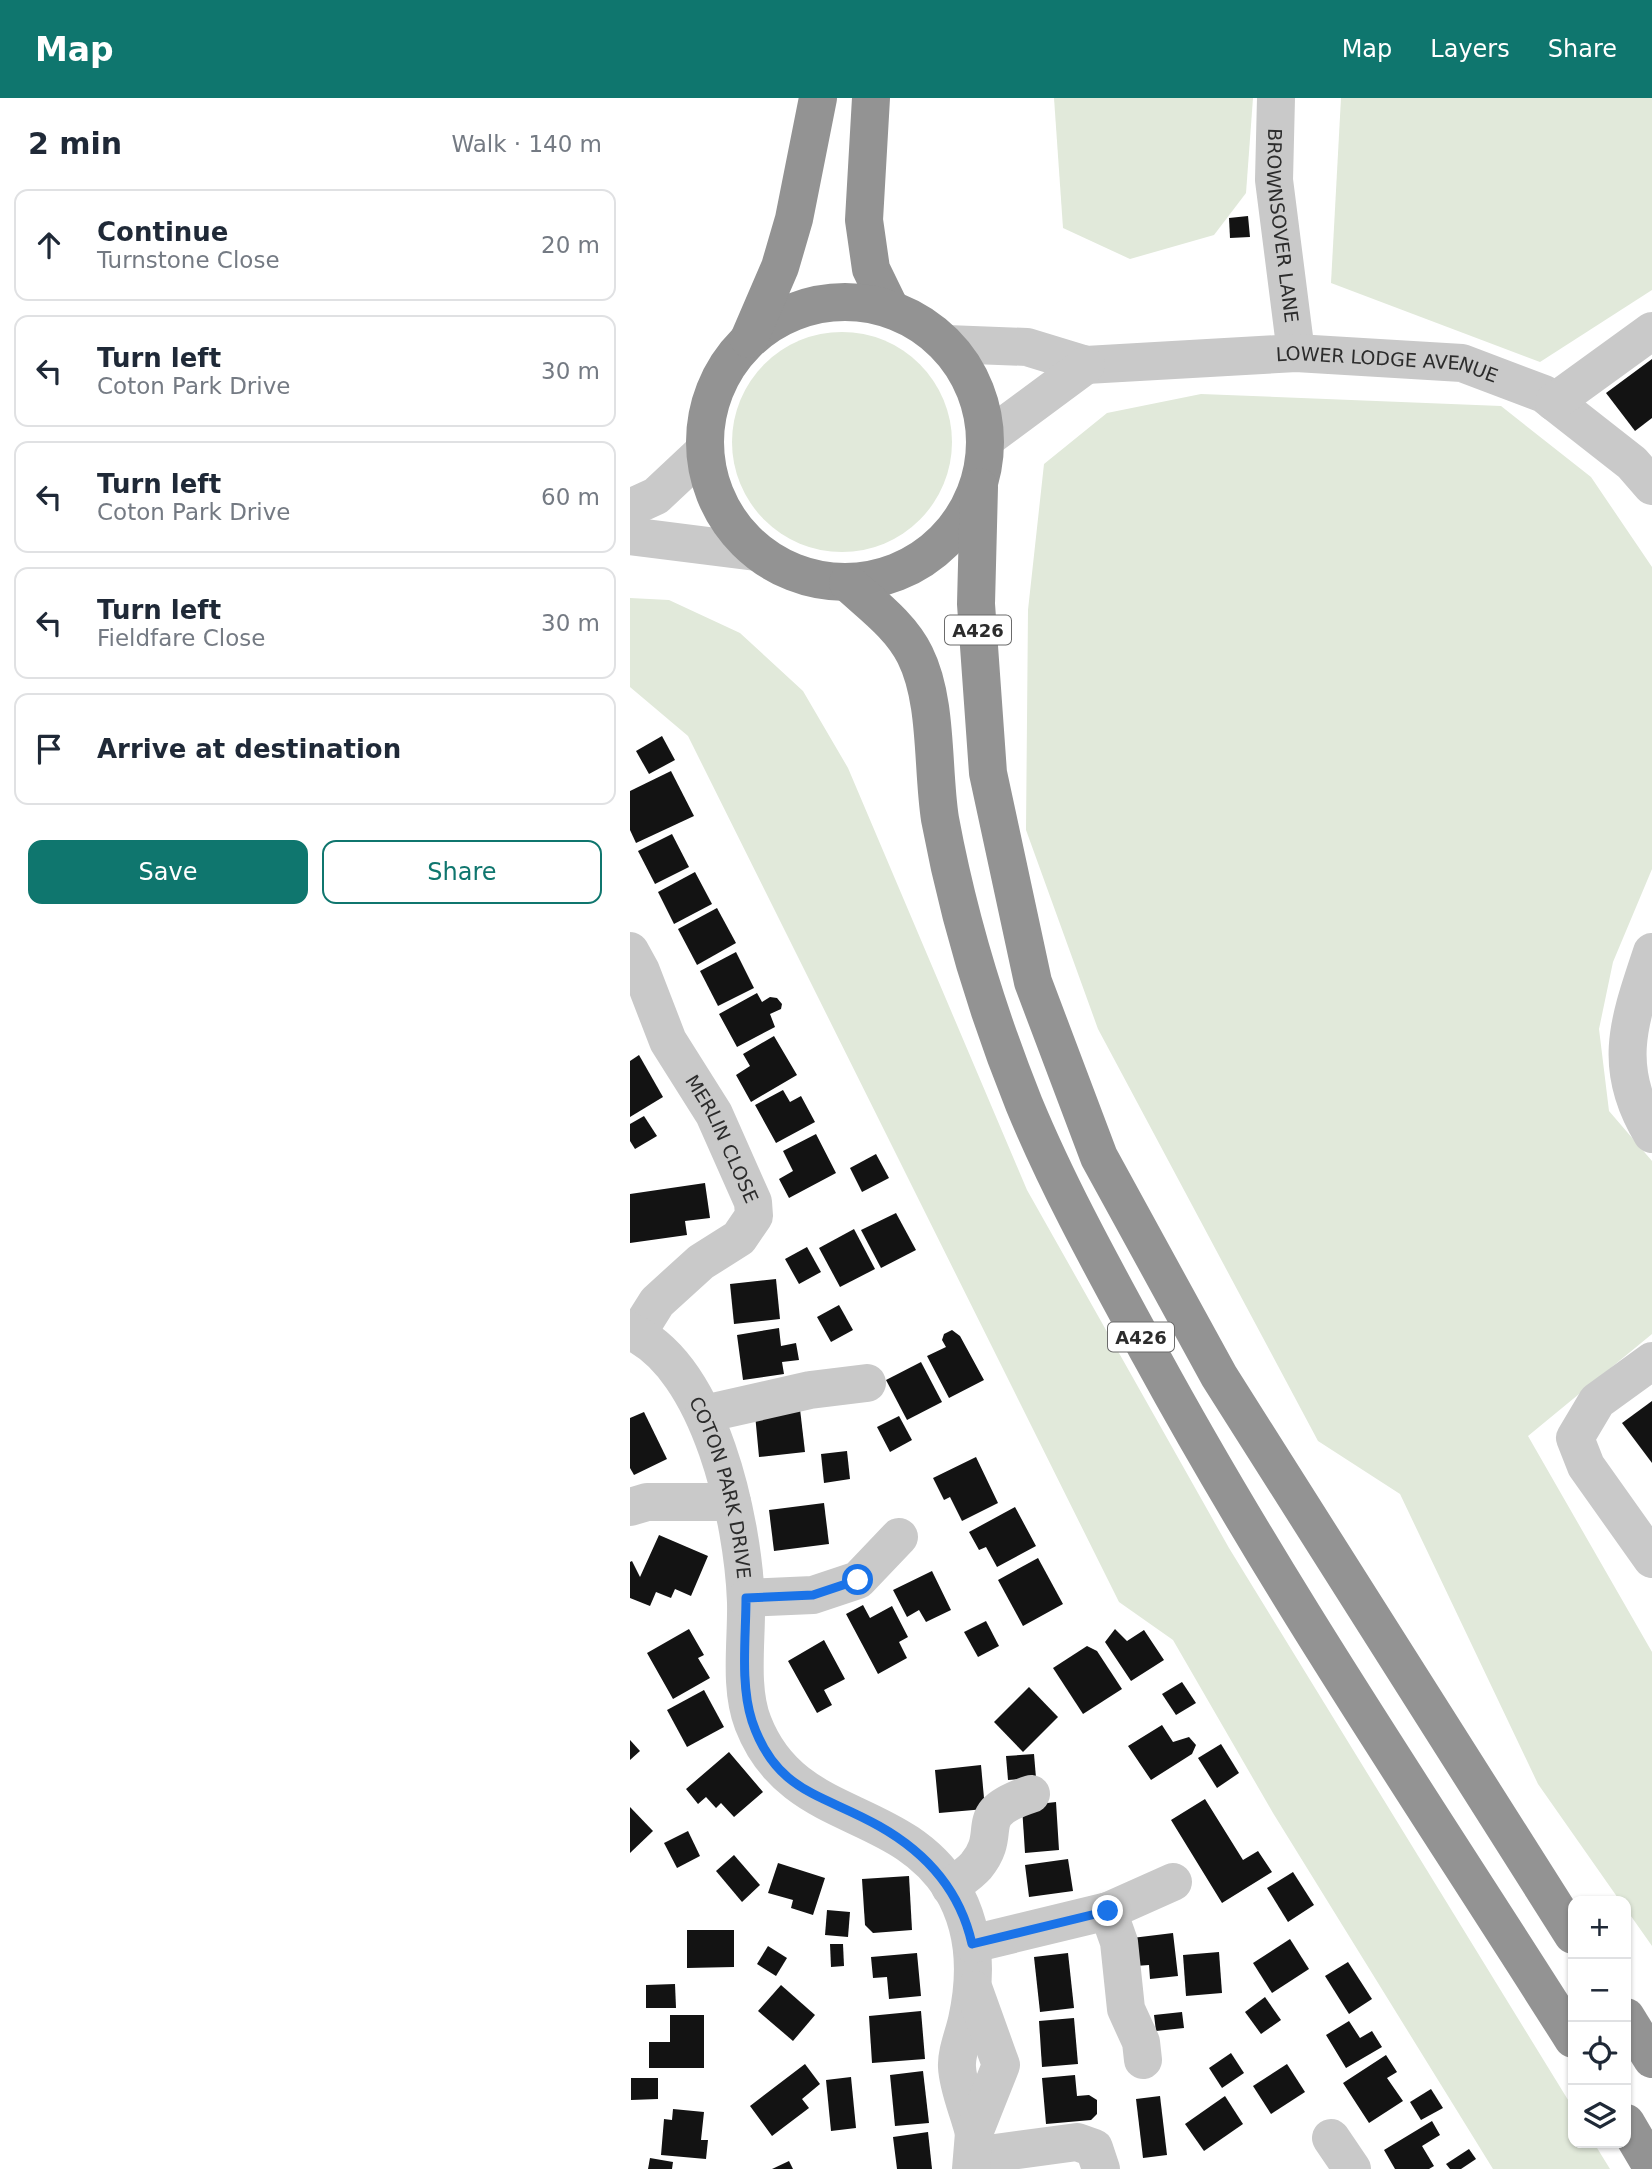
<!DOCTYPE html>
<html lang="en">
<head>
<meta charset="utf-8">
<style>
	body { margin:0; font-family:"DejaVu Sans",sans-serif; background:#f6f6f7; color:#1f2937 }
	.controls { position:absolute; right:21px; bottom:21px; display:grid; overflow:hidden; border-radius:14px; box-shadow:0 2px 5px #0004 }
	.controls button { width:63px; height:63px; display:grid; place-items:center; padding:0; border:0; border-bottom:2px solid #e0e1e3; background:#fff; color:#1f2937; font:35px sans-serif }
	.stop { position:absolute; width:21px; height:21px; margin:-16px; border:5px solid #1a73e8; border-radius:50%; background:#fff }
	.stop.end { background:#1a73e8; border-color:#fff; box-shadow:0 2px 7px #0008 }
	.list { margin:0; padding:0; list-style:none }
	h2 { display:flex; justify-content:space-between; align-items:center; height:91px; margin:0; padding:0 28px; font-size:30px }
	h2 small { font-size:23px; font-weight:400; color:#747a83 }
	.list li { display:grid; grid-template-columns:46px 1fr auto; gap:21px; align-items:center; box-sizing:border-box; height:112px; margin:0 14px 14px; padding:0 14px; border:2px solid #e0e1e3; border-radius:14px }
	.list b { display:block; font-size:26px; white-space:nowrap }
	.list p { margin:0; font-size:23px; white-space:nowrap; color:#747a83 }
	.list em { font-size:23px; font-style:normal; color:#747a83 }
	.actions { display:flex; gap:14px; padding:21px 28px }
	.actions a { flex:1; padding:16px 0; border:2px solid #0f766e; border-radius:14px; text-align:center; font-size:24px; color:#0f766e }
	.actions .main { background:#0f766e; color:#fff }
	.icon { flex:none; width:38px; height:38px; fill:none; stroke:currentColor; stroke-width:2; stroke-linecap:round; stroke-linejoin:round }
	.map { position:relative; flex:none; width:1022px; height:2071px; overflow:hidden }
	header { display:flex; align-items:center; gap:42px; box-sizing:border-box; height:98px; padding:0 35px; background:#0f766e; color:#fff }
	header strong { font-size:33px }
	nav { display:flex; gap:38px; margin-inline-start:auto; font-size:24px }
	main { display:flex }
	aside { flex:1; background:#fff }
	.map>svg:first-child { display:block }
	.green { fill:#e1e9da }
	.building { fill:#131313 }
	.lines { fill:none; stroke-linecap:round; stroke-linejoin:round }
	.minor { stroke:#c9c9c9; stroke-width:38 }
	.highway { stroke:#939393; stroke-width:38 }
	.route { stroke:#1a73e8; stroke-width:9 }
	.labels { text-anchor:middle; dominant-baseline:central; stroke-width:7; stroke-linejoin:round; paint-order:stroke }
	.shield { fill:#fff; stroke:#6b6b6b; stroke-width:2 }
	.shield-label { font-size:18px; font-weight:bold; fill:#2c2c2c }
	.street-label { font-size:19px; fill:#2c2c2c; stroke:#fff }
</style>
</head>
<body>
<header>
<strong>Map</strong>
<nav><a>Map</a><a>Layers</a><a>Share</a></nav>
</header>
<main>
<aside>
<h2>2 min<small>Walk · 140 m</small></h2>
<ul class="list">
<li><svg class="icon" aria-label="ahead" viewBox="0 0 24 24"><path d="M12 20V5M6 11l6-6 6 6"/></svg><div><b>Continue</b><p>Turnstone Close</p></div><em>20 m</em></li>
<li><svg class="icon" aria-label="left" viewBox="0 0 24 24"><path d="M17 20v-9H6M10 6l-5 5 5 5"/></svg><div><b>Turn left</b><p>Coton Park Drive</p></div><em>30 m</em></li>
<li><svg class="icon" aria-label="left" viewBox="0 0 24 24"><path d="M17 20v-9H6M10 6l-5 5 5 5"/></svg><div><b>Turn left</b><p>Coton Park Drive</p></div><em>60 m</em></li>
<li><svg class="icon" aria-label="left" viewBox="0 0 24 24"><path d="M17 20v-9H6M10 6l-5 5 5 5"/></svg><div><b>Turn left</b><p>Fieldfare Close</p></div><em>30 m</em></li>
<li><svg class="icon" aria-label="arrive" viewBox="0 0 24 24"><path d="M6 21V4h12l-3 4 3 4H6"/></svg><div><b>Arrive at destination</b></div></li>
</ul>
<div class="actions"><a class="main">Save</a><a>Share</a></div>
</aside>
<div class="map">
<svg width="1022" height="2071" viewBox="0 0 1022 2071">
	<rect width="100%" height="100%" fill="#fff"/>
	<g class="green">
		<path d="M424,0H623L616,95L584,137L500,161L433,130Z"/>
		<path d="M711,0H1022V192L910,264L701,185Z"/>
		<circle cx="212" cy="344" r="110"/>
		<path d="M571,296L871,308L961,379L1022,469V771L983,864L969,931L979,1013L1022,1063V1236L898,1338L1022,1554V1848L996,1811V1803H990L908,1686L770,1396L688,1343L468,931L396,732L398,512L414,366L477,315Z"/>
		<path d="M0,500L39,502L110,535L173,593L218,670L397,1092L599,1450L943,2010V2045H964L980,2071H863L643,1715L543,1542L489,1504L58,638L0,589Z"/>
	</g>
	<g class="building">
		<path d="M618,118L620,139L600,140L599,120Z"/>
		<path d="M1022,261V320L1005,333L976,295Z"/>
		<path d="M32,638L45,662L19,676L6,653Z"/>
		<path d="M41,673L64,718L6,745L0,732V693Z"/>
		<path d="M42,736L59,769L25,786L8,753Z"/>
		<path d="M65,774L82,806L44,826L28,794Z"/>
		<path d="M87,810L106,845L67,867L48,831Z"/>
		<path d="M106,854L124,890L88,908L70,873Z"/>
		<path d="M127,895L132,904L140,899L147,900L152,906L151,911L140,916L145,929L107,949L89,916Z"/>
		<path d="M144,938L167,977L121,1004L106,977L120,968L113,956Z"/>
		<path d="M9,957L33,999L0,1019V963Z"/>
		<path d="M153,992L160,1004L171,998L185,1024L146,1045L125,1007Z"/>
		<path d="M14,1018L27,1038L5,1051L0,1043V1026Z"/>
		<path d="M186,1036L206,1075L159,1100L149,1081L163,1073L153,1053Z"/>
		<path d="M246,1056L259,1080L232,1094L220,1070Z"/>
		<path d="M75,1085L80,1120L55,1123L57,1137L0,1145V1096Z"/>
		<path d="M266,1115L286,1152L251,1170L231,1132Z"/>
		<path d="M224,1131L245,1171L210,1189L189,1150Z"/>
		<path d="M177,1149L191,1174L169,1186L155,1161Z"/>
		<path d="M146,1181L150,1221L104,1226L100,1186Z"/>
		<path d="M209,1207L223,1232L201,1244L187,1219Z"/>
		<path d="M149,1230L151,1248L166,1245L169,1262L152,1264L154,1276L113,1282L107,1237Z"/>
		<path d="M322,1232L330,1238L354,1282L319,1300L297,1258L316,1249L312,1242L314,1236Z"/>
		<path d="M291,1264L312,1304L277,1322L256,1282Z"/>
		<path d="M1022,1303V1365L992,1325Z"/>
		<path d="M170,1311L175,1354L129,1359L125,1316Z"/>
		<path d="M14,1314L37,1361L4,1377L0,1370V1320Z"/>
		<path d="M269,1318L282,1342L260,1354L247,1329Z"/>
		<path d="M217,1353L220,1381L194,1385L191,1356Z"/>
		<path d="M346,1359L368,1405L332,1423L320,1399L314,1402L303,1380Z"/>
		<path d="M194,1405L199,1446L144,1453L139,1412Z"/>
		<path d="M385,1409L406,1448L367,1469L356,1449L349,1452L339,1434Z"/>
		<path d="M29,1437L78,1458L61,1498L45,1491L41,1500L26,1494L20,1508L0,1500V1464L2,1463L10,1479Z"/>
		<path d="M408,1460L433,1506L393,1528L368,1482Z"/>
		<path d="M302,1473L321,1512L296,1524L289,1512L277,1519L263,1492Z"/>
		<path d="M233,1507L240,1520L262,1508L278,1539L269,1544L277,1560L248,1576L216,1516Z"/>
		<path d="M356,1523L369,1548L348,1559L334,1534Z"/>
		<path d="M59,1531L74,1557L68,1560L80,1580L43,1601L17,1555Z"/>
		<path d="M485,1531L497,1543L514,1532L534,1562L501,1583L475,1544Z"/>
		<path d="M194,1542L215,1581L194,1592L202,1607L187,1615L158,1563Z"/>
		<path d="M457,1548L467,1553L492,1591L453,1616L423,1570Z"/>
		<path d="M552,1584L566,1605L546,1617L532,1596Z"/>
		<path d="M399,1589L428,1619L393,1654L364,1624Z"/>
		<path d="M74,1592L94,1629L57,1649L37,1612Z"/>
		<path d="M532,1627L543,1644L559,1639L566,1647L562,1656L521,1682L498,1648Z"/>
		<path d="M0,1642L10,1653L0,1662Z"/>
		<path d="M591,1646L609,1675L587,1690L568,1660Z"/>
		<path d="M99,1654L133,1694L104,1719L91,1705L86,1710L76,1699L68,1706L56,1691Z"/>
		<path d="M404,1656L406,1680L378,1682L376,1658Z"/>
		<path d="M351,1667L355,1711L309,1715L305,1672Z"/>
		<path d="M575,1701L613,1762L628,1753L642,1774L592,1805L541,1722Z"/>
		<path d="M426,1704L429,1752L395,1755L392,1708Z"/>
		<path d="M0,1709L23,1733L0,1755Z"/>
		<path d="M58,1733L70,1758L47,1770L34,1745Z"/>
		<path d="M104,1757L130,1787L112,1804L86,1773Z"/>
		<path d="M438,1761L443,1793L399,1799L395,1767Z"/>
		<path d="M148,1765L195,1780L183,1817L161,1810L163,1802L138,1795Z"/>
		<path d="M663,1774L684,1807L658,1824L637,1790Z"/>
		<path d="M279,1778L282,1832L243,1835L235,1827L232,1781Z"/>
		<path d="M197,1812L220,1814L218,1839L195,1837Z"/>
		<path d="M57,1832H104V1869L57,1870Z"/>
		<path d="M543,1835L548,1878L520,1881L519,1867L505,1868L502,1840Z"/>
		<path d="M660,1841L679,1871L642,1895L623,1865Z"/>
		<path d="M200,1846H213L214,1868L201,1869Z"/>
		<path d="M138,1848L157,1860L146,1878L127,1866Z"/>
		<path d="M589,1854L592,1895L556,1898L553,1857Z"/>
		<path d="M287,1855L291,1898L259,1901L257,1879L243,1880L241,1859Z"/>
		<path d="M438,1855L444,1910L410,1914L404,1859Z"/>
		<path d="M718,1864L742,1901L719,1916L695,1878Z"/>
		<path d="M45,1886L46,1910H16V1887Z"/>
		<path d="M151,1887L185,1917L163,1943L128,1913Z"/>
		<path d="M635,1899L651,1922L631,1936L615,1914Z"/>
		<path d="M291,1913L295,1961L242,1965L239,1918Z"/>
		<path d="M552,1914L554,1930L526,1933L524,1917Z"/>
		<path d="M40,1917H74V1970H19V1944H40Z"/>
		<path d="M444,1920L448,1966L412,1969L409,1923Z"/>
		<path d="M719,1923L730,1940L742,1933L752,1949L716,1970L696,1937Z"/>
		<path d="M601,1955L614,1975L592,1990L579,1970Z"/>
		<path d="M756,1957L767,1974L757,1980L773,2003L739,2025L713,1985Z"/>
		<path d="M175,1966L190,1986L172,2001L179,2010L142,2038L120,2008Z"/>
		<path d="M657,1966L675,1994L641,2016L623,1988Z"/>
		<path d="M293,1973L299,2025L265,2028L260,1977Z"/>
		<path d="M445,1977L447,1998L459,1997L467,2002V2016L461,2022L416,2026L412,1980Z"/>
		<path d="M221,1979L226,2030L201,2033L196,1982Z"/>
		<path d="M1,1980H28V2001L1,2002Z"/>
		<path d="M801,1991L813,2010L791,2022L780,2004Z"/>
		<path d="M530,1998L537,2057L513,2060L506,2001Z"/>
		<path d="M595,1998L613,2026L574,2053L555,2026Z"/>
		<path d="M43,2011L74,2014L71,2042H78L76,2061L31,2057L34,2021L42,2022Z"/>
		<path d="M802,2023L810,2037L792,2048L804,2068L799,2071H765L754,2052Z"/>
		<path d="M298,2034L302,2071H267L263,2039Z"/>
		<path d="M839,2051L846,2061L831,2071H820L816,2066Z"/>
		<path d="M20,2060L43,2064L42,2071H18Z"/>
		<path d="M159,2063L163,2071H142Z"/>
	</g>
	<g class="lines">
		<g class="minor">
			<path id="s1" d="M646,0L644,82L666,255"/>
			<path id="s2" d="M317,246L397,249L456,267L666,255L832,265L914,296L1002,365L1022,388"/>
			<path d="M924,304L1022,233"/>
			<path d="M356,341L456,267"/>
			<path d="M0,410L26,398L74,353"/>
			<path d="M0,438L126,454"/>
			<path id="s3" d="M0,853L11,873L38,943L84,1016L123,1104L124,1118L109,1140L71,1164L27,1204L7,1236"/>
			<path d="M1022,854C999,923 981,969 1022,1036"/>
			<path id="s4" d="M0,1233C81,1269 113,1423 116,1504C117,1542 109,1589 123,1625C162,1726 267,1705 321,1789C346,1830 347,1877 337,1922C334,1936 326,1955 327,1969C328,1990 339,2014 344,2035"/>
			<path d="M1022,1263L967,1303L945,1340L956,1368L1022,1461"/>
			<path d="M74,1316L180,1292L237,1285"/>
			<path d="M0,1409L17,1404H102"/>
			<path d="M116,1500L183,1497L228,1482L269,1439"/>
			<path d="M320,1789C329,1782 339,1776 346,1768C376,1732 337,1717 401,1696"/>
			<path d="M478,1813L489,1844L496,1911L511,1944L513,1962"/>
			<path d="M342,1846L478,1813L543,1784"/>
			<path d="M701,2040L722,2071"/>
			<path d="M343,2058L447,2044L464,2050L471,2071"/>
			<path d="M341,2071L344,2035L371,1967L344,1892"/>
		</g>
		<g class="highway">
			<path d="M241,0L234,122L241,171L260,210"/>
			<circle cx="215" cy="344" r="140"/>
			<path d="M119,241L150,169L164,121L188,0"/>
			<path d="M349,389L346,506L358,675L403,884L469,1059L589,1278L943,1837"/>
			<path d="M218,485C242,507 271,528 285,557C308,603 302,670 310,721C328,818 357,914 394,1006C430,1093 476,1175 521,1258C649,1493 800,1715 943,1941"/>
			<path d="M996,1919L1022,1961"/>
			<path d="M996,2025L1022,2069"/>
		</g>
	</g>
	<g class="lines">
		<path class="route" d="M228,1482L183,1497L116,1500C116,1539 110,1586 122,1623C146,1695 193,1696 249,1728C297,1755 330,1792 342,1846L478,1813"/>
	</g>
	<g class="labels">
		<g class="shield">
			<rect x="315" y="517.5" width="66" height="29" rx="5"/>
			<rect x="478" y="1224.5" width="66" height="29" rx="5"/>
		</g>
		<g class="shield-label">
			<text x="348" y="532">A426</text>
			<text x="511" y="1239">A426</text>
		</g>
		<g class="street-label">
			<text stroke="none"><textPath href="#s1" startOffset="128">BROWNSOVER LANE</textPath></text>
			<text stroke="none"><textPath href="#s2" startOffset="444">LOWER LODGE AVENUE</textPath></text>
			<text stroke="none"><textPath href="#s3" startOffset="210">MERLIN CLOSE</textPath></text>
			<text stroke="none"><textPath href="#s4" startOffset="189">COTON PARK DRIVE</textPath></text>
		</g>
	</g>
</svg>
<div class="controls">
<button>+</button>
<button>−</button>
<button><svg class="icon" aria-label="locate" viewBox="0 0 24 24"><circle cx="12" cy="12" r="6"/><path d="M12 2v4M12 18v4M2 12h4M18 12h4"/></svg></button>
<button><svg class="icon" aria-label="layers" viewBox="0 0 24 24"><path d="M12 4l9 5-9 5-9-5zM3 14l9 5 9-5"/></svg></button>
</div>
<div class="stop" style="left:228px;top:1482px"></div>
<div class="stop end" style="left:478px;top:1813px"></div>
</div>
</main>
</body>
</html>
